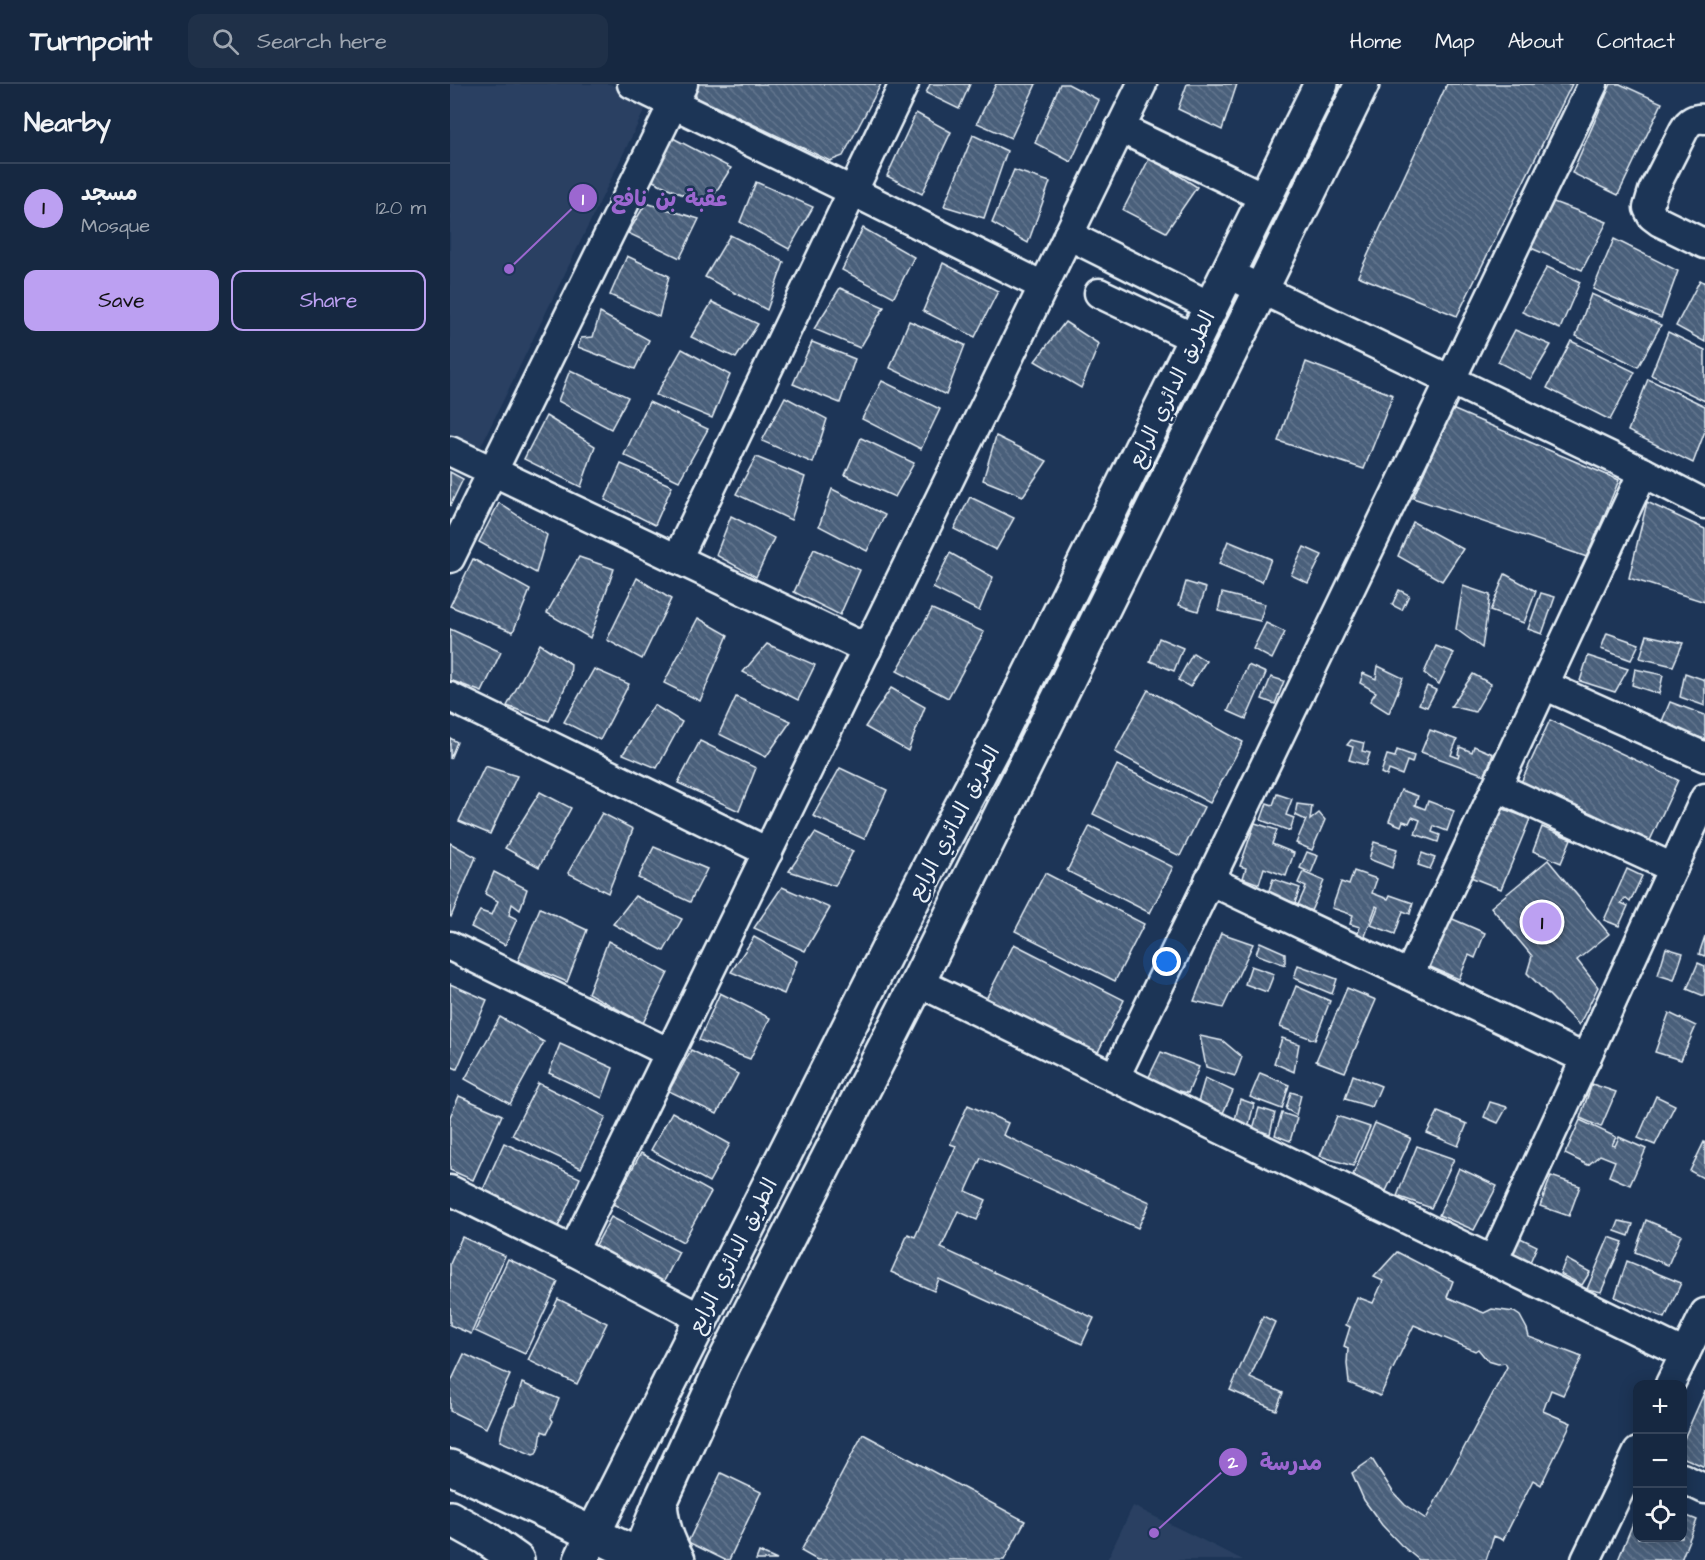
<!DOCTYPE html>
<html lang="en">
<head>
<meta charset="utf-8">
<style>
	body { margin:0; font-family:"Architects Daughter","Playpen Sans Arabic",sans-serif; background:#1f3048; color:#f1f3f6 }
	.controls { position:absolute; right:18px; bottom:18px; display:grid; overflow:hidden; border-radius:12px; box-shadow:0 3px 15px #0003 }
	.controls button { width:54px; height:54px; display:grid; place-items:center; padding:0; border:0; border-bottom:2px solid #35445a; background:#162841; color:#f1f3f6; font:30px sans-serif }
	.you { position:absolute; left:717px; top:878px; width:21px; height:21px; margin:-15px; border:4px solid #fff; border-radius:50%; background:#1a73e8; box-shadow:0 0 0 9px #1a73e833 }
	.badge { display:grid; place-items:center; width:39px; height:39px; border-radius:50%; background:#bca0f2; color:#111; font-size:20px; font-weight:700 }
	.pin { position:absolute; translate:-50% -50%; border:3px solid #fff; box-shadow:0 2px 6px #0006 }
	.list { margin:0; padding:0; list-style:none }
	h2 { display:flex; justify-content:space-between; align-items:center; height:78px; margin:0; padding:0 24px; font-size:26px }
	h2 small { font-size:20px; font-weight:400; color:#9ea6b1 }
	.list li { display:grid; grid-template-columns:39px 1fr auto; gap:18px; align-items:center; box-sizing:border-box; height:90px; padding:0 24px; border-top:2px solid #35445a }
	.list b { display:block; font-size:22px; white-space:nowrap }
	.list p { margin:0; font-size:20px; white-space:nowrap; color:#9ea6b1 }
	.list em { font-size:20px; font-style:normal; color:#9ea6b1 }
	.actions { display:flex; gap:12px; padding:18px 24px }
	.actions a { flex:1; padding:14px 0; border:2px solid #bca0f2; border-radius:12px; text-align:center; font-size:21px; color:#bca0f2 }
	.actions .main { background:#bca0f2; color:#111 }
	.icon { flex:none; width:33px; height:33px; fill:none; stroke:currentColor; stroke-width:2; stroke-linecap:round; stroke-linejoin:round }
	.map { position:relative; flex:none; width:1255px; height:1476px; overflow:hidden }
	header { display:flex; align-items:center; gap:36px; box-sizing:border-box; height:84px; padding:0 30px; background:#162841; border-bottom:2px solid #35445a }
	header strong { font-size:28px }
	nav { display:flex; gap:33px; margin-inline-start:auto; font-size:21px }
	.search { width:420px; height:54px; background:#1f3048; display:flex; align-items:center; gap:15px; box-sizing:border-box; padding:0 21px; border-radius:12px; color:#9ea6b1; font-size:22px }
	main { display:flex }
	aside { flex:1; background:#162841 }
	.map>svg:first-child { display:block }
	.built { fill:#2a4162 }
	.building { fill:url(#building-back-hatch); stroke:#e8f1f8; stroke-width:1.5 }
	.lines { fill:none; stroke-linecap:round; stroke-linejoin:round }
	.minor-casing { stroke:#e8f1f8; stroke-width:33 }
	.major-casing { stroke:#e8f1f8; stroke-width:38 }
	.minor { stroke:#1d3557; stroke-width:28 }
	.major { stroke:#1d3557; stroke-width:33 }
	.labels { text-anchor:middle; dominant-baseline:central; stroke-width:5; stroke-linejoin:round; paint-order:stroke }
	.street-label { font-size:21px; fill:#e8f1f8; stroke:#1d3557 }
	.leader { fill:none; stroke:#9c67d0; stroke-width:2 }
	.callout-dot { fill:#9c67d0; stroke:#1d3557; stroke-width:2 }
	.mark-label { font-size:18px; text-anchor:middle; font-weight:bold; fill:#fff }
	.callout-label { font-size:22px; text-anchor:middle; font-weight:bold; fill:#9c67d0; stroke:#1d3557; stroke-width:5; stroke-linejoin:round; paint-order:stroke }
</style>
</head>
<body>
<header>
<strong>Turnpoint</strong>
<div class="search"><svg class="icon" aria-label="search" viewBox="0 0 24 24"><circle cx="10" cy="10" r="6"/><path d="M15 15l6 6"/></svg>Search here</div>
<nav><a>Home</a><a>Map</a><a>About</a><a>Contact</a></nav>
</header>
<main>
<aside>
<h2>Nearby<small></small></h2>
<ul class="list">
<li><span class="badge">1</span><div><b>مسجد</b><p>Mosque</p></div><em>120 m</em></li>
</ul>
<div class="actions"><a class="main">Save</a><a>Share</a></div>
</aside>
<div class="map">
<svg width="1255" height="1476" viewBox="0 0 1255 1476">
	<defs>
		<pattern id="building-back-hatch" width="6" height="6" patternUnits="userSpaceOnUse" patternTransform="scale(1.5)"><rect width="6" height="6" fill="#495e7a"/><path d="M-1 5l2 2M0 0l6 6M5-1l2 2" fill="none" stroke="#63768e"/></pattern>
	</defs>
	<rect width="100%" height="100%" fill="#1d3557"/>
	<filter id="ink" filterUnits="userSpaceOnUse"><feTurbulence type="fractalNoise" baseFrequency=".0167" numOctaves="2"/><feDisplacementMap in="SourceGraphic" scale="12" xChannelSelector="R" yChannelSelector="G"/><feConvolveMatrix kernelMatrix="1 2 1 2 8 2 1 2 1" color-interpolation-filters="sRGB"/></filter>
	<g filter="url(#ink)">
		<g class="built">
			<path d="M0,0H160L198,19L29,366L0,351Z"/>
			<path d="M683,1422L793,1476H657Z"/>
		</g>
		<g class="building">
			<path d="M244,0H431L393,72L380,77L246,13Z"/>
			<path d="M480,0H520L509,25L476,9Z"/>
			<path d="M546,0H586L561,54L527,39Z"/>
			<path d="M610,0H618L649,16L621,78L585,59Z"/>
			<path d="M737,0H787L772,46L728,25Z"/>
			<path d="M997,0H1122L1007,232L908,192Z"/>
			<path d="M1161,0H1170L1212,19L1168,111L1122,89Z"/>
			<path d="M466,29L501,48L472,110L437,92Z"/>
			<path d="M523,51L557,67L534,134L494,122Z"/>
			<path d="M219,52L281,84L257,122L203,97Z"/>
			<path d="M700,73L747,103L716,148L673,126Z"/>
			<path d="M564,86L600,98L578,159L542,139Z"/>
			<path d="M306,98L363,123L339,165L290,138Z"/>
			<path d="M1101,117L1157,138L1132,186L1081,164Z"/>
			<path d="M196,119L249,135L230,174L178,149Z"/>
			<path d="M413,144L464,173L444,213L392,186Z"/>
			<path d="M280,151L334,178L317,226L255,193Z"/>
			<path d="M1164,155L1228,187L1211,234L1143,205Z"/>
			<path d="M177,172L219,192L209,233L160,211Z"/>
			<path d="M493,179L548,207L525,253L473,227Z"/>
			<path d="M1097,183L1130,198L1110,245L1072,228Z"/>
			<path d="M1250,196L1255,199V258L1226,242Z"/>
			<path d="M390,204L434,223L410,264L364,245Z"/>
			<path d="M1141,210L1211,241L1188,283L1126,252Z"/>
			<path d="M262,218L308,240L286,274L241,253Z"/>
			<path d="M150,229L199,256L185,285L128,263L131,254L143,253Z"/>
			<path d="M459,237L515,261L496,311L440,284Z"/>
			<path d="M615,238L649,260L631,304L585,277Z"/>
			<path d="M1065,246L1101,261L1081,295L1048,278Z"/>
			<path d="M1218,248L1255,266V317L1201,291Z"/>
			<path d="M1121,257L1185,288L1160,336L1097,304Z"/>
			<path d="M362,258L405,275L390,319L343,300Z"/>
			<path d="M232,265L280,291L262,334L206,311Z"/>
			<path d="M856,278L943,311L914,385L828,357Z"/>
			<path d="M120,286L178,313L161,345L108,317Z"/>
			<path d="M1198,295L1255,322V347L1243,379L1178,347Z"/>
			<path d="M432,297L490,325L471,365L412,335Z"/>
			<path d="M335,313L377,335L363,379L312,357Z"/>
			<path d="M199,318L258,345L229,397L174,371Z"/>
			<path d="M1002,325L1169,396L1137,473L963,414Z"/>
			<path d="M96,332L145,362L131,403L74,375Z"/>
			<path d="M546,352L597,377L573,412L533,396Z"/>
			<path d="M411,354L464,379L445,413L395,391Z"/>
			<path d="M306,373L355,393L341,436L286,410Z"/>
			<path d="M171,380L222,402L205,441L155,416Z"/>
			<path d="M0,388L13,395L0,422Z"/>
			<path d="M382,405L435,431L417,467L369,442Z"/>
			<path d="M520,413L564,434L546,466L504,445Z"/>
			<path d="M1197,418L1255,445V518L1179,494Z"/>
			<path d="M49,419L97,451L86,489L29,458Z"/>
			<path d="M281,432L324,454L306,493L266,471Z"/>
			<path d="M963,438L1013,465L992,497L948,472Z"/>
			<path d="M778,457L821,475L812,498L769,480Z"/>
			<path d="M854,463L872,471L858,499L841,491Z"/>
			<path d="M364,465L410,486L390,531L344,508Z"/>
			<path d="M500,469L543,493L529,527L483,504Z"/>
			<path d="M129,473L164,485L140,554L97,529Z"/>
			<path d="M23,475L80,506L63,548L0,522Z"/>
			<path d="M1055,490L1086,507L1074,539L1040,527Z"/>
			<path d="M187,494L221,515L192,575L157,556Z"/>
			<path d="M736,498L756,504L748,527L729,521Z"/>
			<path d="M1013,502L1040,511L1032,564L1006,545Z"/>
			<path d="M949,506L959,511L952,526L942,521Z"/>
			<path d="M772,509L815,520L810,537L768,527Z"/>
			<path d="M1091,509L1105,513L1092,550L1078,545Z"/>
			<path d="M482,525L534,548L498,614L447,587Z"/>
			<path d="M248,534L278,551L250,617L214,599Z"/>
			<path d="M816,539L835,548L822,575L803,565Z"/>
			<path d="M0,545L51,568L32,608L0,596Z"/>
			<path d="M1157,549L1189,560L1181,576L1151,565Z"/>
			<path d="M1197,551L1233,559L1223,582L1190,574Z"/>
			<path d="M709,554L733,564L724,587L700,577Z"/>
			<path d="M90,560L121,580L120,593L99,637L57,622Z"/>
			<path d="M317,560L365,581L348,616L293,588Z"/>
			<path d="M986,562L1004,569L989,600L974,589Z"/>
			<path d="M743,569L756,577L740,603L728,596Z"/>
			<path d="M1138,572L1178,585L1165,608L1130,597Z"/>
			<path d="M798,581L816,589L796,635L778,627Z"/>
			<path d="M928,582L953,594L939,629L920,617L926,608L910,599L913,589L926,595Z"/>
			<path d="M144,585L179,600L150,656L114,638Z"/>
			<path d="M1185,585L1213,591L1209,610L1182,601Z"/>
			<path d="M1235,589L1255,596V622L1230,613Z"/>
			<path d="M1023,590L1041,600L1025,628L1001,622Z"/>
			<path d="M821,593L834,597L825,620L812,615Z"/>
			<path d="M977,602L986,606L977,623L969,620Z"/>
			<path d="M441,604L475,623L458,667L415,643Z"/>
			<path d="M698,606L793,658L760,719L665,668Z"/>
			<path d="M286,613L341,637L316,673L269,650Z"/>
			<path d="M1220,618L1255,631V655L1210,642Z"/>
			<path d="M204,621L232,638L207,684L173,670Z"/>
			<path d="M1100,636L1228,696L1196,765L1068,705Z"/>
			<path d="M980,646L1007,656L1001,671L1009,674L1010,671L1008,670L1010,663L1022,668L1024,662L1043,670L1035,691L971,668Z"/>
			<path d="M0,654L7,658L0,675Z"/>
			<path d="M901,656L914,659L912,667L920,669L916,681L899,676L903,663L897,661Z"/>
			<path d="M250,657L306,684L289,727L228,699Z"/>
			<path d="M947,666L964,672L962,679L957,677L952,691L939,686L937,692L931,689L937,671L945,673Z"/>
			<path d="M667,681L754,723L730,772L643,730Z"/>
			<path d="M35,682L67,692L40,750L9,737Z"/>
			<path d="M390,684L437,706L414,755L363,732Z"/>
			<path d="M951,706L968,712L965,721L975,725L978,717L1004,727L997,747L984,742L982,748L990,751L988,758L965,750L970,736L962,733L959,739L953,737L951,742L939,737Z"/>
			<path d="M90,708L121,724L89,783L55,764Z"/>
			<path d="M827,710L842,715L836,731L844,734L840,747L811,736L817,719L823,721Z"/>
			<path d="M847,720L862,722L860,736L869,729L875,736L862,766L846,759L856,736L845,731Z"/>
			<path d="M1046,722L1080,735L1051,805L1018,792Z"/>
			<path d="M152,729L183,745L158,809L118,789Z"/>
			<path d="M805,739L827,746L822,760L844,769L836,792L814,784L809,800L793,794L796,784L790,782Z"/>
			<path d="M640,742L723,783L700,829L617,787Z"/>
			<path d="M1092,743L1121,755L1111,779L1083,767Z"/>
			<path d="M365,749L403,767L385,802L339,787Z"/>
			<path d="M924,758L947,765L942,784L919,775Z"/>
			<path d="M0,759L26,773L1,833L0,832Z"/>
			<path d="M204,763L257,785L240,818L188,794Z"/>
			<path d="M857,768L868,772L861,789L850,784Z"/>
			<path d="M972,769L985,774L980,785L968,781Z"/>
			<path d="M1098,776L1159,850L1127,876L1148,903L1129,941L1077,889L1082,872L1041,823Z"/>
			<path d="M1177,785L1192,792L1180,818L1175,814L1171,819L1178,822L1169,842L1154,836Z"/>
			<path d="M904,787L927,795L922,809L938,815L940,811L963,819L960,830L953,827L945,850L921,841L928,823L926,822L914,855L907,852L910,843L900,840L903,831L882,824L891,798L899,801Z"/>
			<path d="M44,788L77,805L70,826L62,820L59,831L67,835L55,861L21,843L30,827L42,831L48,817L35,810Z"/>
			<path d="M853,788L874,797L861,827L848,821L856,803L848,799Z"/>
			<path d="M595,789L694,840L665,897L565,847Z"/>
			<path d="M823,795L850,804L845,819L818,809Z"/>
			<path d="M332,803L380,824L355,867L304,844Z"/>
			<path d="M185,812L232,835L214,867L163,840Z"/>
			<path d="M90,824L137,846L117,898L68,877Z"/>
			<path d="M998,833L1035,849L1025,874L1019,871L1009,895L978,882Z"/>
			<path d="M771,849L803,860L773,924L744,917Z"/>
			<path d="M1255,852V872L1249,870Z"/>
			<path d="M304,853L347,877L334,910L281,888Z"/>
			<path d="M158,857L218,889L193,939L138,909Z"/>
			<path d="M810,858L835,869V881L806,870Z"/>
			<path d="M564,860L674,916L647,970L536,915Z"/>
			<path d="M1216,864L1233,869L1224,896L1208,891Z"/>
			<path d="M1248,879L1255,882V908L1254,912L1237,905Z"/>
			<path d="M848,881L887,895L882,910L844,894Z"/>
			<path d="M801,882L824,890L817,908L795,900Z"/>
			<path d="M0,900L37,916L7,985L0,982Z"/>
			<path d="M846,902L880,917L865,956L830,943Z"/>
			<path d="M897,904L926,916L895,988L866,977Z"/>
			<path d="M270,909L320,934L300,975L249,956Z"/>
			<path d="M1219,929L1246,942L1231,976L1205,968Z"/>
			<path d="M50,933L94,958L60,1020L15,995Z"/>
			<path d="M750,952L773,957L792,973L785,992L756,983Z"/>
			<path d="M832,954L849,960L844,988L824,979Z"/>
			<path d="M110,960L163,984L152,1014L99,989Z"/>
			<path d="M241,966L288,990L267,1030L219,1007Z"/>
			<path d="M711,968L749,983L738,1009L696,999Z"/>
			<path d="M810,989L839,1001L832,1025L800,1013Z"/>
			<path d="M903,991L931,1002L922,1023L895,1015Z"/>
			<path d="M755,994L783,1007L773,1029L748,1018Z"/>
			<path d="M88,999L156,1033L131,1084L62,1051Z"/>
			<path d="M1142,1000L1166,1008L1151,1043L1130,1034Z"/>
			<path d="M841,1008L851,1011L846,1031L836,1025Z"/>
			<path d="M9,1012L52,1031L23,1096L0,1086V1033Z"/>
			<path d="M1206,1012L1225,1021L1205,1061L1188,1054Z"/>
			<path d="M790,1015L804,1020L798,1044L784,1040Z"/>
			<path d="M1040,1018L1057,1023L1048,1039L1034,1033Z"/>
			<path d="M518,1021L558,1039L553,1051L700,1118L688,1144L531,1074L516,1107L536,1116L527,1136L508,1127L491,1164L644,1234L632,1260L489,1195L484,1207L441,1188L458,1150L465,1153L506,1062L500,1060Z"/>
			<path d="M809,1024L825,1029L820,1050L803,1045Z"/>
			<path d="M222,1028L280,1060L259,1098L201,1066Z"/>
			<path d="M988,1028L1017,1040L1008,1062L977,1049Z"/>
			<path d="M832,1029L847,1034L840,1057L825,1051Z"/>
			<path d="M887,1032L920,1043L903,1082L870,1072Z"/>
			<path d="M1130,1036L1166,1053L1162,1061L1165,1062L1169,1053L1196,1065L1180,1101L1159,1092L1165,1077L1150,1071L1138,1081L1115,1070Z"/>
			<path d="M925,1039L961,1054L936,1107L903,1091Z"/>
			<path d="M1254,1058L1255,1059V1095L1240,1087Z"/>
			<path d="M54,1059L130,1094L108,1143L32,1108Z"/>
			<path d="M967,1062L1004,1075L981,1124L947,1112Z"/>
			<path d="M191,1069L261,1108L233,1158L163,1120Z"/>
			<path d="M1009,1084L1047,1102L1024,1146L989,1131Z"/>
			<path d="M1101,1092L1130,1102L1119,1132L1090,1122Z"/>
			<path d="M161,1133L229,1168L213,1199L144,1165Z"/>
			<path d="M1196,1136L1231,1151L1218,1181L1185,1168Z"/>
			<path d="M1169,1137L1183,1140L1179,1152L1165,1147Z"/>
			<path d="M1060,1149L1087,1162L1080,1178L1053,1166Z"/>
			<path d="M12,1153L55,1172L21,1250L0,1241V1180Z"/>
			<path d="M1159,1153L1173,1158L1151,1208L1137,1205Z"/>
			<path d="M947,1168L1003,1197L997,1213L1034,1229L1042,1225L1064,1228L1070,1232L1077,1245L1079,1253L1132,1273L1113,1311L1101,1306L1093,1327L1121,1339L1091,1401L1083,1396L1053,1456L1044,1452L1036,1476H969L951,1461L932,1441L914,1416L902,1389L922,1375L943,1408L955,1421L976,1435L1057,1283L1055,1279L1048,1280L1038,1277L1028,1265L1025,1267L964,1241L930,1312L899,1299L897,1280L898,1264L894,1262L900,1243L896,1241L907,1213L923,1219L933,1197L924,1193Z"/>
			<path d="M58,1175L108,1198L75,1270L25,1247Z"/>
			<path d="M1116,1175L1140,1188L1132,1201L1110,1190Z"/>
			<path d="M1177,1177L1231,1199L1215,1234L1165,1213Z"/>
			<path d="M108,1215L157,1239L127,1300L78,1276Z"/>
			<path d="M813,1232L825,1238L800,1294L833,1309L826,1326L780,1306Z"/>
			<path d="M14,1270L60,1291L36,1344L0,1327V1300Z"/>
			<path d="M72,1299L109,1315L101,1334L103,1337L97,1349L92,1347L90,1360L86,1370L83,1371L50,1357L53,1342L60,1324L65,1321Z"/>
			<path d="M1255,1307V1383L1232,1373V1359Z"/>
			<path d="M413,1350L575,1437L554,1476H367L351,1467Z"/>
			<path d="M271,1389L311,1408L279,1476H275L238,1458Z"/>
			<path d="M1188,1427V1454H1232V1430L1247,1436L1231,1476H1168Z"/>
			<path d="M309,1468L327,1476H306Z"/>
		</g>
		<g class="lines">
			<defs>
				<g id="minor">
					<path d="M182,0L402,107L593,202"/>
					<path d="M1255,35C1244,34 1239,37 1234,46L1203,107L1198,124L1202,132L1210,138L1255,160"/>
					<path d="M670,44L816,114"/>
					<path d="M618,151L762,223"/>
					<path d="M779,190L1193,388L1255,420"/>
					<path d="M649,209L746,255"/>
					<path d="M0,367L417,565"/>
					<path d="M0,474L233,0"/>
					<path d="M227,475L454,0"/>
					<path d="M1094,601L1255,673"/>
					<path d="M0,613L318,768"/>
					<path d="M1047,703L1223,784"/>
					<path d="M759,796L1136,975"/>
					<path d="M0,862L220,969"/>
					<path d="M959,891L1193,388"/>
					<path d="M468,898L1235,1270"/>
					<path d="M665,993L1143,0"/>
					<path d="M0,1106L123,1167L252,1235"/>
					<path d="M123,1167L692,0"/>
					<path d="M1043,1177L1255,714"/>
					<path d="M1220,1300L1255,1229"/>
					<path d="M1232,1394L1255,1405"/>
					<path d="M1136,1476L1188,1368"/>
				</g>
				<g id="major">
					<path d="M0,1383L199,1476"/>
					<path d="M210,1419C212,1442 217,1456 228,1476"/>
					<path d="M0,1434L36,1454L67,1476"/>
					<path d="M131,1476L143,1450L482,778L549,652L871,0"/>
					<path d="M187,1476L210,1419L273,1281L468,898L811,206L912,0"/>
				</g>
			</defs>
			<use href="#minor" class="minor-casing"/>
			<use href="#major" class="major-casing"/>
			<use href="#minor" class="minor"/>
			<use href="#major" class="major"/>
		</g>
	</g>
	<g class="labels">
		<g class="street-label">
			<text transform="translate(722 305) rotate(-64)">الطريق الدائري الرابع</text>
			<text transform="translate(504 739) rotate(-62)">الطريق الدائري الرابع</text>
			<text transform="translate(283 1172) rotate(-63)">الطريق الدائري الرابع</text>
		</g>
	</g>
	<path class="leader" d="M59 185L133 114M704 1449L783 1378"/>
	<g class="callout-dot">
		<circle cx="59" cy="185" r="6"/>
		<circle cx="704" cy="1449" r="6"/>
		<circle cx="133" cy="114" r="15"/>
		<circle cx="783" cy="1378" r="15"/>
	</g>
	<g class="mark-label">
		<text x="133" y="121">1</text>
		<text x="783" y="1384">2</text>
	</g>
	<g class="callout-label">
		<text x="219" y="122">عقبة بن نافع</text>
		<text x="841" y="1386">مدرسة</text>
	</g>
</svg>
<div class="controls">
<button>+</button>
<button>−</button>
<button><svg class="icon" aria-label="locate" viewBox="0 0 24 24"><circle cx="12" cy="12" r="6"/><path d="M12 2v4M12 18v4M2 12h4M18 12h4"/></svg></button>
</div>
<div class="you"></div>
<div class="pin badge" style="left:1092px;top:838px">1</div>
</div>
</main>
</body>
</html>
